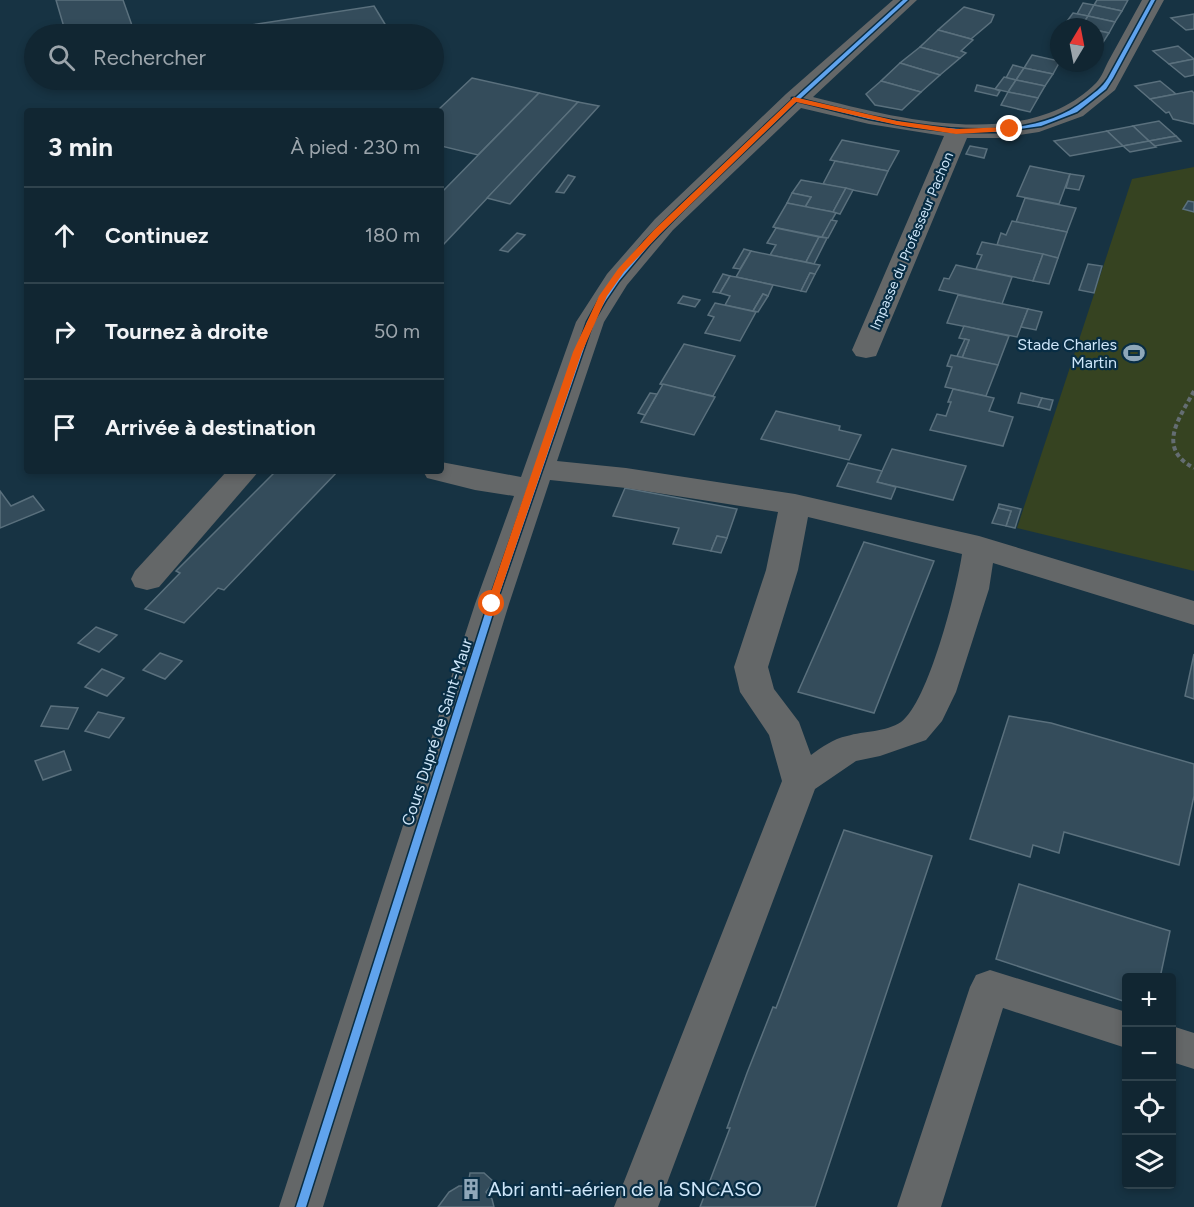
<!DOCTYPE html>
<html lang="fr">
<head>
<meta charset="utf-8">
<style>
	body { margin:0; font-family:Figtree,sans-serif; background:#1a2e3a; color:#f1f3f6 }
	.controls { position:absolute; right:18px; bottom:18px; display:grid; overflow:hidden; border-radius:6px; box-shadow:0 3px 9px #0003 }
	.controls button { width:54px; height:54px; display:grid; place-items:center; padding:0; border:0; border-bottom:2px solid #30434d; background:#112632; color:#f1f3f6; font:30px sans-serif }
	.compass { position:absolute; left:1050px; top:18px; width:54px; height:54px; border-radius:50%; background:#112632; box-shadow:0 3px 9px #0003; rotate:10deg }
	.stop { position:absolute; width:18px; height:18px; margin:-14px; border:4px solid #ea580c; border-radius:50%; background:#fff }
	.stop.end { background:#ea580c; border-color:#fff; box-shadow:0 2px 6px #0008 }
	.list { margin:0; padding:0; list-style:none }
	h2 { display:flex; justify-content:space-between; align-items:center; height:78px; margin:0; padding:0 24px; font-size:26px }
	h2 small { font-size:20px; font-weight:400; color:#9ca5ac }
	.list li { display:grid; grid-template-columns:39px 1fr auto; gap:18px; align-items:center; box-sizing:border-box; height:96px; padding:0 24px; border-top:2px solid #30434d }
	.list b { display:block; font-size:22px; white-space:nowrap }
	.list em { font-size:20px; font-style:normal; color:#9ca5ac }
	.icon { flex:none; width:33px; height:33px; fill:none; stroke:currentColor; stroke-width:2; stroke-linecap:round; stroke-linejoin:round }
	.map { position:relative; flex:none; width:1194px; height:1207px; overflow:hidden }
	.search { position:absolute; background:#112632; box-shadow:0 3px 9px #0003; left:24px; top:24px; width:420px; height:66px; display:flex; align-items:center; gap:15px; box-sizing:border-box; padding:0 21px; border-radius:33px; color:#9ca5ac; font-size:22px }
	.panel { position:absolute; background:#112632; box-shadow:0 3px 9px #0003; left:24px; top:108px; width:420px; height:366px; border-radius:6px }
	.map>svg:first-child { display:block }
	.green { fill:#364321 }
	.building { fill:#344c5b; stroke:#5a707d; stroke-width:1.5 }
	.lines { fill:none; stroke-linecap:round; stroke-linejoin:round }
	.path { stroke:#646d72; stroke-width:4; stroke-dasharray:4.5 3; stroke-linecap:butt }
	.minor { fill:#646768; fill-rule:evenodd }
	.cycleway-casing { stroke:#082d44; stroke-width:3 }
	.cycleway { fill:#60a3ed; fill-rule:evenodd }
	.route { fill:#ea580c }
	.labels { text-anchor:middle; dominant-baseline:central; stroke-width:4.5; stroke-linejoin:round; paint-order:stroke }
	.far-street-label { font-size:14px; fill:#cee6f9; stroke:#082d44 }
	.poi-label { font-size:16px; fill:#cee6f9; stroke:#082d44; text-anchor:end }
	.street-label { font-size:16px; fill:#cee6f9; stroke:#082d44 }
	.near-poi-label { font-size:20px; fill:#cee6f9; stroke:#082d44; text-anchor:start }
</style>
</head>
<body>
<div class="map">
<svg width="1194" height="1207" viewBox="0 0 1194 1207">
	<rect width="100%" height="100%" fill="#173343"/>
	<path class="green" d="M1194,167V571L1017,528L1132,179Z"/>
	<g class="building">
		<path d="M56,0H123L135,34H66Z"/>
		<path d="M1097,0H1128L1122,11L1094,5Z"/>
		<path d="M1083,3L1094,5L1088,16L1077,14Z"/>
		<path d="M1094,5L1122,11L1115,22L1088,16Z"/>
		<path d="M374,6L391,34H192Z"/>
		<path d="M964,7L994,15L991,22L971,39L938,30Z"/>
		<path d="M1073,13L1088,16L1081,27L1065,24Z"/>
		<path d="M1194,14V29L1186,30L1171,18Z"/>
		<path d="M1088,16L1115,22L1109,33L1095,30V27H1081Z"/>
		<path d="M938,30L971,39L973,40L961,51L966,53L960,58L920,47Z"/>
		<path d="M1095,30L1109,33L1102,44L1095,43Z"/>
		<path d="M1178,46L1194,59L1169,64L1153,51Z"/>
		<path d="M920,47L960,58L940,75L900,63Z"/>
		<path d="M1032,55L1059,61V63L1053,74L1024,68Z"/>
		<path d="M1194,59V75L1185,77L1169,64Z"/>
		<path d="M900,63L940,75L921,92L881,81Z"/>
		<path d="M1013,65L1024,68L1016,80L1006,78Z"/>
		<path d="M1024,68L1053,74L1045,86L1016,80Z"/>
		<path d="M1004,77L1016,80L1008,92L995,89Z"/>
		<path d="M472,78L539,93L478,155L441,146V111H437Z"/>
		<path d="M80,80H135L83,88Z"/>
		<path d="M1016,80L1045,86L1038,98L1008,92Z"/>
		<path d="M881,81L921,92L902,110L875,105L866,94Z"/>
		<path d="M1160,81L1176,94L1150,99L1135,86Z"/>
		<path d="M977,85L995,89L1000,91L997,96L975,91Z"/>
		<path d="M1192,91L1194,93V124L1173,119L1169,112L1166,113L1150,99Z"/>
		<path d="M1008,92L1038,98L1030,112L1001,105Z"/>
		<path d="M539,93L578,102L441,247V193Z"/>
		<path d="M578,102L599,106L510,204L487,198Z"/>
		<path d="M1159,121L1176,136L1149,141L1133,126Z"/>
		<path d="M1133,126L1149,141L1123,146L1107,131Z"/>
		<path d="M1107,131L1123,146L1070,156L1054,141Z"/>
		<path d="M1176,136L1181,141L1155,146L1149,141Z"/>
		<path d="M842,140L867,145L899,151L888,171L830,160Z"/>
		<path d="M1149,141L1156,147L1130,152L1123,146Z"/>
		<path d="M970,146L987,149L984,158L966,154Z"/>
		<path d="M835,161L888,171L877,195L823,184Z"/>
		<path d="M1030,166L1070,174L1059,204L1017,196Z"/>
		<path d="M1070,174L1084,176L1079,190L1066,188Z"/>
		<path d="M568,175L575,177L564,193L556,192Z"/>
		<path d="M801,180L846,188L833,212L805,207L811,197L792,193Z"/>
		<path d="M846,188L853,190L840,214L833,212Z"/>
		<path d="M792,193L811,197L805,207L787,203Z"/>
		<path d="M1025,198L1076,208L1067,232L1016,222Z"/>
		<path d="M1188,201L1194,202V212L1183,209Z"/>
		<path d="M787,203L833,212L836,213L822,237L773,227Z"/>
		<path d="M831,220L837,221L828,238L822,237Z"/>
		<path d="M1012,221L1067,232L1058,258L997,245L1001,233L1006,235Z"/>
		<path d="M776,228L819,237L806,262L770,255L776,245L767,243Z"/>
		<path d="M517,233L525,235L508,252L500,250Z"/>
		<path d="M819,237L827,238L814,264L806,262Z"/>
		<path d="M982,242L1043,254L1033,281L976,269L982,255L977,254Z"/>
		<path d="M744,249L751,251L740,269L733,268Z"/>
		<path d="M751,251L814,264L820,265L815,274L810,273L801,291L736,277Z"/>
		<path d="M1043,254L1058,258L1049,284L1033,281Z"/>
		<path d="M1088,264L1102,266L1094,293L1079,290Z"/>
		<path d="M956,265L1012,277L1002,304L939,290L944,278L949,279Z"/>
		<path d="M810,273L815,274L806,292L801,291Z"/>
		<path d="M723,274L730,276L720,293L713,292Z"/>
		<path d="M730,276L736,277L773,285L768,296L763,294L753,311L725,305L730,296L720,293Z"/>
		<path d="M763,294L768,296L758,312L753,311Z"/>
		<path d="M958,295L1028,309L1017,337L947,323Z"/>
		<path d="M683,296L700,300L695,307L678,303Z"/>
		<path d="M715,303L756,312L740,341L705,333L714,317L708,315Z"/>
		<path d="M1028,309L1042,312L1036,330L1021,327Z"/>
		<path d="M964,326L1009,336L998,365L962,358L969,340L959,338Z"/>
		<path d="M965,339L969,340L962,358L957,356Z"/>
		<path d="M684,344L735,356L713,396L660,384Z"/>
		<path d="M951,355L998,365L986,396L945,387L952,367L947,366Z"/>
		<path d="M663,384L715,397L694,435L641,422Z"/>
		<path d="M953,389L994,398L989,411L1013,417L1003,446L930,430L937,414L946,416L951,402H948Z"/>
		<path d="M650,393L657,394L645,415L638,413Z"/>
		<path d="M1021,393L1042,398L1038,407L1018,403Z"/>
		<path d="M1042,398L1053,400L1050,410L1038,407Z"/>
		<path d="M776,411L840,426L839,430L861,435L849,460L761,439Z"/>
		<path d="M892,449L966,466L953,500L877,482Z"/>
		<path d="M848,463L882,471L877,482L896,487L891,499L837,486Z"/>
		<path d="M276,471H338L224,590L218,588L184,623L145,609L180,573L176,571Z"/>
		<path d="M625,488L737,509L727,538L717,536L711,551L673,544L679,528L613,516Z"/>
		<path d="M0,491L11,506L33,496L44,510L0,528Z"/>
		<path d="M999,504L1021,509L1015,528L1006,526L1011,511L998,508Z"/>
		<path d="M998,508L1011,511L1006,526L992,523Z"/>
		<path d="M717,536L727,538L721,553L711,551Z"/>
		<path d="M864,542L934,561L874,713L798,692Z"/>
		<path d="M96,627L117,635L99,652L78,643Z"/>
		<path d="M160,653L182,661L165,679L143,670Z"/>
		<path d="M1194,654V699L1185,696Z"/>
		<path d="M102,669L124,678L107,696L85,687Z"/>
		<path d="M51,706L78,708L68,729L41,726Z"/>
		<path d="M98,712L124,718L109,738L85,731Z"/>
		<path d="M1009,716L1051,723L1194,764V796L1179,865L1064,832L1059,853L1033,845L1030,857L970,839Z"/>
		<path d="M64,751L71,770L43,780L35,761Z"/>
		<path d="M844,830L932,856L815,1207H700L730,1128H727L747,1073L773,1007L776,1008Z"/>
		<path d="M1019,884L1170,931L1160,978H1126V1002L996,959Z"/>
		<path d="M470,1173H484L494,1182L486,1192L492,1199L494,1207H438L449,1192L459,1186H468Z"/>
	</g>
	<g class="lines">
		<path class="path" d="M1194,391C1179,419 1156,448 1194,468"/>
		<g class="minor">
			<path d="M893,0H917L813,97C896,118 1027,153 1096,83C1102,77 1105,67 1109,60C1120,40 1131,20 1142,0H1164L1115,90L1083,116L1039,132L999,138H967L876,356L866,358L856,356L852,350L944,136L869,124L801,108L673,230L627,285L604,322L557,461L626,468L795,494L979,536L1194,601V625L993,563L989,589L956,692L942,721L926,740L880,756L856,761L815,789L658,1207H614L782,781L769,735L740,692L734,667L766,570L778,512L626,488L550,480L509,604L323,1207H279L475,604L514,496L475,490L427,478L423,471H441V462L521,477L576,322L607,274L655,219L786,94ZM808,517L962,554C957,589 928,703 901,722C886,732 864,731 847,736C833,739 822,747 811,755L799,722L774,689L768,667L798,570Z"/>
			<path d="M227,471H259L159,587L147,590L135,587L131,579L135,571Z"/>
			<path d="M990,970L1126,1012V1048L1003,1008L941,1207H897L970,987L976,975Z"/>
			<path d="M1172,1026L1194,1033V1069L1172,1062Z"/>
		</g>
		<defs>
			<path id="cycleway" d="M903,0H908L800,99C879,119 1015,156 1085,100C1094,93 1102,88 1108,78L1151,0H1155L1113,78L1106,89L1077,112L1041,126L999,132H956L912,127L869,119L797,101L684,209L650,244L619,281L606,300L593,322L496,604L306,1207H296L488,604L587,322L599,300L614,279L645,241L680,206L792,100V98H795Z"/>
		</defs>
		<use href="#cycleway" class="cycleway-casing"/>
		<use href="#cycleway" class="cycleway"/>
	</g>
	<path class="route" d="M794,97L897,121L956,129L1010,127L1013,129L1010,131L956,134L897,125L796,102L660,234L624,272L607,296L582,352L496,604L492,607L488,606L487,604L573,352L599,296L618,269L654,230Z"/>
	<defs>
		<symbol id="stadium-bare" viewBox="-9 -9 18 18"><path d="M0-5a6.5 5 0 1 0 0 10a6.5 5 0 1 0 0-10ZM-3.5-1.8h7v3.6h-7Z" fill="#8ea7b9" stroke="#082d44" stroke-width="2.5" paint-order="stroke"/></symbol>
		<symbol id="building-bare" viewBox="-9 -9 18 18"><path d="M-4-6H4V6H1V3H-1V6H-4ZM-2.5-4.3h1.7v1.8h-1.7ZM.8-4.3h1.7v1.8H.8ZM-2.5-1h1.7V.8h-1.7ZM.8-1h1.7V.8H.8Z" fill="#8ea7b9" stroke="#082d44" stroke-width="2.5" paint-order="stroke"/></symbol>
	</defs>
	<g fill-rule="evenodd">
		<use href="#stadium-bare" x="1119" y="338" width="30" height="30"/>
		<use href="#building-bare" x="456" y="1174" width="30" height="30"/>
	</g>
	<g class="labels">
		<g class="far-street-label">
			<text transform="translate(912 241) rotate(-67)">Impasse du Professeur Pachon</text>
		</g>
		<g class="poi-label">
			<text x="1117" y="344">Stade Charles<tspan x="1117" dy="18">Martin</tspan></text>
		</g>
		<g class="street-label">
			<text transform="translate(437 732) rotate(-72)">Cours Dupré de Saint-Maur</text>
		</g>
		<g class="near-poi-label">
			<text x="488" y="1189">Abri anti-aérien de la SNCASO</text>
		</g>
	</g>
</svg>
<div class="controls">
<button>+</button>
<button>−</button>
<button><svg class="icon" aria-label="locate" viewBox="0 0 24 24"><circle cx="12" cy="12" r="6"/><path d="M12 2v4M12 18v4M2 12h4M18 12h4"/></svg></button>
<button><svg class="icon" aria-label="layers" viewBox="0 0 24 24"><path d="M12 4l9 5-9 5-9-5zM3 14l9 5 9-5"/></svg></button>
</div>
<svg class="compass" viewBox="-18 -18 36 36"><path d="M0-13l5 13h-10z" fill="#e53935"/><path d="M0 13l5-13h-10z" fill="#9ca5ac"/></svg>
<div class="stop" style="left:492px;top:604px"></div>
<div class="stop end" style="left:1010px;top:129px"></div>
<div class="search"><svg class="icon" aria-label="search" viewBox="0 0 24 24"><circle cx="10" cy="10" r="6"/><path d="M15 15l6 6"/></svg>Rechercher</div>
<section class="panel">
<h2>3 min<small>À pied · 230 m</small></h2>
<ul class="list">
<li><svg class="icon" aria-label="ahead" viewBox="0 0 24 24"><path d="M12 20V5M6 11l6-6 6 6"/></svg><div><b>Continuez</b></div><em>180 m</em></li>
<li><svg class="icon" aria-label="right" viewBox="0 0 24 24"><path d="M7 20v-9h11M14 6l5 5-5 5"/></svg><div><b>Tournez à droite</b></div><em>50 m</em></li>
<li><svg class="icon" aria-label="arrive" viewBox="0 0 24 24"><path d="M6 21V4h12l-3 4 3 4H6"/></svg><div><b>Arrivée à destination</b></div></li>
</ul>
</section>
</div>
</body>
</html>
